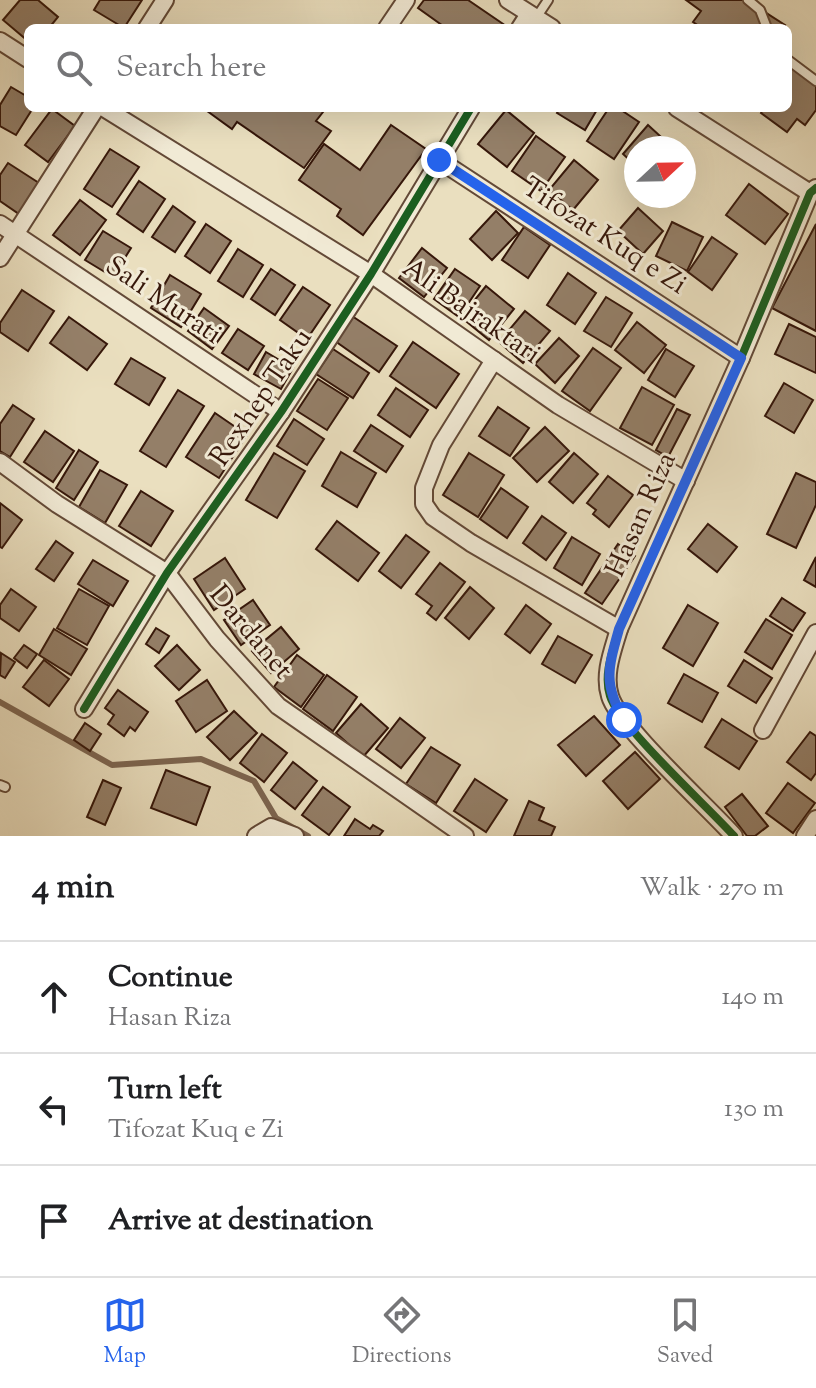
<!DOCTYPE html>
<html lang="en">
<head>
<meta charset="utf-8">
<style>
	body { margin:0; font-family:"Sorts Mill Goudy",serif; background:#f6f6f6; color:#202124 }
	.compass { position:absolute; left:624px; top:136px; width:72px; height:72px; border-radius:50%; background:#fff; box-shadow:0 8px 32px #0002; rotate:68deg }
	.stop { position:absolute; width:24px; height:24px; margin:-18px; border:6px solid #2563eb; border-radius:50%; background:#fff }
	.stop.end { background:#2563eb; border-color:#fff; box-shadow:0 2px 8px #0008 }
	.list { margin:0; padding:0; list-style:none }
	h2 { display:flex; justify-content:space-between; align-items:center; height:104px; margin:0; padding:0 32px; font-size:34px }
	h2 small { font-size:26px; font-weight:400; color:#757577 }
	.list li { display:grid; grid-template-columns:52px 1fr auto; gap:24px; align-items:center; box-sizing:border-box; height:112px; padding:0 32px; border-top:2px solid #e0e0e0 }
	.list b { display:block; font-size:30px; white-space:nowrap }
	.list p { margin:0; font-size:26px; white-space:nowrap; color:#757577 }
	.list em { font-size:26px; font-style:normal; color:#757577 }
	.icon { flex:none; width:44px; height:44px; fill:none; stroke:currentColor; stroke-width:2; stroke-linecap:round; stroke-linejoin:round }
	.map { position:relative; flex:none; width:816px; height:836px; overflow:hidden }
	.search { position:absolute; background:#fff; box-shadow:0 8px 32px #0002; left:24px; right:24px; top:24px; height:88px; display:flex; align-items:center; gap:20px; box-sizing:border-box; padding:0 28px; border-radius:12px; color:#757577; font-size:30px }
	.sheet { height:440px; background:#fff }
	nav { display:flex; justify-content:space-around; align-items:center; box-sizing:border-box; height:112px; border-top:2px solid #e0e0e0; background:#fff; font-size:22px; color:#757577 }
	nav a { display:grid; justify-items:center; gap:4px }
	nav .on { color:#2563eb }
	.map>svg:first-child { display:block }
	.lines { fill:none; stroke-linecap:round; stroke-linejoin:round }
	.stream { stroke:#7d6651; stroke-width:6 }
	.building { fill:#947f68; stroke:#36170a; stroke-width:2 }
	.service-casing { stroke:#634937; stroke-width:12 }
	.minor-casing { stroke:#634937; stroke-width:20 }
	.service { stroke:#f1ead5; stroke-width:8 }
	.minor { stroke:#f1ead5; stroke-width:16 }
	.cycleway-casing { stroke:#f1ead5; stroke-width:13 }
	.cycleway { stroke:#1b5e20; stroke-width:8 }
	.route { stroke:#2563eb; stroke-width:10 }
	.labels { text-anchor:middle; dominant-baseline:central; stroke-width:6; stroke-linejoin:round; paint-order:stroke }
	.street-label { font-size:28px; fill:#36170a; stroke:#f1ead5 }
</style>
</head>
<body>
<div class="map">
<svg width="816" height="836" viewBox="0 0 816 836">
	<rect width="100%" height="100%" fill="#eadfbf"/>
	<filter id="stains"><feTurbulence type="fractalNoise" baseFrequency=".0025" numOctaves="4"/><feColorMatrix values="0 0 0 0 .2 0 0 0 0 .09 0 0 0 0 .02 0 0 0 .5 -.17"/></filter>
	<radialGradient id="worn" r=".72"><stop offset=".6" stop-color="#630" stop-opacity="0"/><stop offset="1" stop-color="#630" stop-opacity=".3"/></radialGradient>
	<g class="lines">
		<path class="stream" d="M0,702L112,765L201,759L254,781L276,818L308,836"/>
	</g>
	<g class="building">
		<path d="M20,0H38L58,17L49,28H28V41L3,20Z"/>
		<path d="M100,0H142L124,28L94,10Z"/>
		<path d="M424,0H468L509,28H446L418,8Z"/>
		<path d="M686,0H746L785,25L783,28H702L693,22L701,11Z"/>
		<path d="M788,55L816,76V110L805,125L797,119L787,132L761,113L764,108H788Z"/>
		<path d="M11,87L28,97V108H33L16,135L0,126V105Z"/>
		<path d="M203,108H317L323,112L316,121L331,131L304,168L237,122L232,129Z"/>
		<path d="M560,108H598L585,130L557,113Z"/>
		<path d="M609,108H618L639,122L614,159L587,141Z"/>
		<path d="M52,109L75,126L48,162L25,145Z"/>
		<path d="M506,110L534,133L507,167L478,144Z"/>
		<path d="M391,125L426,149L363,235L337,216L341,209L299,180L324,144L360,170Z"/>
		<path d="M648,125L672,147L636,148V166L623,154Z"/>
		<path d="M536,136L565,157L541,191L512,171Z"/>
		<path d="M110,149L139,167L112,207L84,189Z"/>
		<path d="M574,160L598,180L573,210L549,190Z"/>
		<path d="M8,163L39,183L19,214L0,201V175Z"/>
		<path d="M139,181L165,199L143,232L117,214Z"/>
		<path d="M749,184L788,214L765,244L726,215Z"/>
		<path d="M80,200L106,220L80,255L53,235Z"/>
		<path d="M173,206L195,222L175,252L152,237Z"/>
		<path d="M638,208L663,231L643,254L618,231Z"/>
		<path d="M496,211L518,233L492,260L470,239Z"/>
		<path d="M672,222L703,237L687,271L656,256Z"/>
		<path d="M206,224L231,241L210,273L185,256Z"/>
		<path d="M816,224V331L772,308Z"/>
		<path d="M524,227L550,245L528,278L502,260Z"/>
		<path d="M103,231L131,248L113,277L85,260Z"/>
		<path d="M712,237L737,254L712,290L688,272Z"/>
		<path d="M422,248L447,268L424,297L399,278Z"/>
		<path d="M238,249L263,265L243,297L218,281Z"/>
		<path d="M271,269L295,285L275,315L251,299Z"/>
		<path d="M455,269L480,286L459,317L434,299Z"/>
		<path d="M568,273L596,293L575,324L547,305Z"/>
		<path d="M170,275L201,294L181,327L151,308Z"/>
		<path d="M486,286L514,309L489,340L461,317Z"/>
		<path d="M303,287L330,305L307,339L280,320Z"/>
		<path d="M22,290L54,311L28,351L0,332V323Z"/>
		<path d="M606,297L632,313L611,347L584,331Z"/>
		<path d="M204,308L229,326L212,349L188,331Z"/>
		<path d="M525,311L550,331L523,363L499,342Z"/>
		<path d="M352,316L397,346L379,372L335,341Z"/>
		<path d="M69,317L107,344L87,370L50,343Z"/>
		<path d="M637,322L666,345L644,373L615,350Z"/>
		<path d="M789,324L816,337V373L775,354Z"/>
		<path d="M238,329L264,346L248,370L222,353Z"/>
		<path d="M559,338L579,356L555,383L535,364Z"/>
		<path d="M413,342L459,374L436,408L390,376Z"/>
		<path d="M593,348L621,368L590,411L562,391Z"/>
		<path d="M333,349L369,373L353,398L316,374Z"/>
		<path d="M666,349L694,366L675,397L648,380Z"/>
		<path d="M266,352L293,368L281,389L254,374Z"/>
		<path d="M131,358L165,378L149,405L115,384Z"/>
		<path d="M318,379L348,398L327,430L297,411Z"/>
		<path d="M784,383L813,400L794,433L765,416Z"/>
		<path d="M642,387L674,405L652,445L620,428Z"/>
		<path d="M396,388L428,410L410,437L378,415Z"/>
		<path d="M178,390L204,406L166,467L140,451Z"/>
		<path d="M13,405L34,419L10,457L0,451V424Z"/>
		<path d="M498,407L529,428L510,456L479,436Z"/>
		<path d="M677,409L690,415L668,457L656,450Z"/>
		<path d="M215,413L247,435L219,478L186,457Z"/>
		<path d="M294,419L324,439L307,465L277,446Z"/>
		<path d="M371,425L403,446L386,472L354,451Z"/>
		<path d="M545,427L569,451L537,482L513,458Z"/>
		<path d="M45,431L74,451L53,482L24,462Z"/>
		<path d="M79,450L98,462L74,500L56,488Z"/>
		<path d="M341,452L376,473L357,507L322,486Z"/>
		<path d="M274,453L305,471L277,518L246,500Z"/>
		<path d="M469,453L504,475L478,517L443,495Z"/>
		<path d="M574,453L598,474L573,503L549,482Z"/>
		<path d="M100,470L127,485L105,523L79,507Z"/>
		<path d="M796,473L816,482V505L796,548L767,534Z"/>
		<path d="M608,476L633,495L609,527L593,514L596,510L587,503Z"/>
		<path d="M501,488L528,507L507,538L480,519Z"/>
		<path d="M141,491L173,511L151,546L119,526Z"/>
		<path d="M0,503L22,520L2,548L0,547Z"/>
		<path d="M542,516L566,533L546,560L523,543Z"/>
		<path d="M337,521L379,553L358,581L316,549Z"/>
		<path d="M708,524L737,547L717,572L688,549Z"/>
		<path d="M406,535L429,552L401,588L379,571Z"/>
		<path d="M572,537L600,554L582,585L554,568Z"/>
		<path d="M56,541L73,553L54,581L36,569Z"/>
		<path d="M618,544L635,556L602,604L585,593Z"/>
		<path d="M816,557V587L804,580Z"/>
		<path d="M225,558L245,589L214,610L194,579Z"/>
		<path d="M93,560L128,581L113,606L78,584Z"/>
		<path d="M440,563L465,582L436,620L427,613L432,606L416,594Z"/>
		<path d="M470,587L494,608L469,639L445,618Z"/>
		<path d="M11,589L36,607L19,631L0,618V605Z"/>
		<path d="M79,589L109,606L87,645L57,628Z"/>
		<path d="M782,598L805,613L793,631L770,616Z"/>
		<path d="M253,600L270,625L241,645L224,620Z"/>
		<path d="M526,605L551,624L530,653L505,634Z"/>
		<path d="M688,605L718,623L693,666L663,648Z"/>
		<path d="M766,619L792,635L772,669L745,652Z"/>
		<path d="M281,627L299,649L271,673L252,651Z"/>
		<path d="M156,628L169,636L159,653L146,644Z"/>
		<path d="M54,629L87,649L71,675L39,655Z"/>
		<path d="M558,636L592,655L575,683L542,664Z"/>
		<path d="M24,645L37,654L27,668L14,658Z"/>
		<path d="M177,645L200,670L179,690L155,666Z"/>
		<path d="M1,653L15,662L5,678L0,675Z"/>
		<path d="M297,655L324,675L301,707L274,687Z"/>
		<path d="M44,660L69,679L49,706L23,687Z"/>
		<path d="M744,660L772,678L756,703L728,686Z"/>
		<path d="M684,674L718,693L702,722L668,703Z"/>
		<path d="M327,675L357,697L333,731L303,709Z"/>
		<path d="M207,680L227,711L196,732L176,701Z"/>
		<path d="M118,690L148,712L135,731L130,727L124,736L108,724L114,715L105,708Z"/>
		<path d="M361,704L388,728L363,757L336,733Z"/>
		<path d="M234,711L257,733L230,760L207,737Z"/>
		<path d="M594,716L620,745L586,776L558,745Z"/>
		<path d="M400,718L425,738L401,768L376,749Z"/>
		<path d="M722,719L757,741L739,769L705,747Z"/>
		<path d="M85,723L101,734L90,751L74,740Z"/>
		<path d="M810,732L816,736V773L811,780L787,762Z"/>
		<path d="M262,734L287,753L264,782L240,763Z"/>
		<path d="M431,747L460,765L436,803L406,784Z"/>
		<path d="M635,752L660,779L628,809L603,781Z"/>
		<path d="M293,762L317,781L295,809L271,790Z"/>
		<path d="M166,770L210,787L196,825L151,808Z"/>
		<path d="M475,779L507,800L486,832L454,811Z"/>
		<path d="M103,780L121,788L105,825L87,817Z"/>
		<path d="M788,783L815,803L793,833L766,813Z"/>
		<path d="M323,787L350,807L329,835L302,815Z"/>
		<path d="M742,794L768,826L755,836H747L725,807Z"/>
		<path d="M529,801L544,808L539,820L555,827L551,836H514Z"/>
		<path d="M355,819L370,829L373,825L383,831L379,836H344Z"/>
	</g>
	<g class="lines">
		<defs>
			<g id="service">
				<path d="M748,0L760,10L767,28"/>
				<path d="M536,18L548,0"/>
				<path d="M788,60L816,81"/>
				<path d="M0,785L5,787"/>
			</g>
			<g id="minor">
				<path d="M508,0L552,28"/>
				<path d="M147,28L165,0"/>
				<path d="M387,28L406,0"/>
				<path d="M520,28L529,14"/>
				<path d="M0,41L28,59"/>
				<path d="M104,108L371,274L558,405L686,481"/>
				<path d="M677,108L810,193"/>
				<path d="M439,160L741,358"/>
				<path d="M0,224L281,412"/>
				<path d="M0,258L96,108"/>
				<path d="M494,360L441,445L424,488V504L433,517L471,543L619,629"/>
				<path d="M0,462L57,504L167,573L217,639L278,706L465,836"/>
				<path d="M84,709L167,573L281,412L371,274L471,108"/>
				<path d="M763,730L816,633"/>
				<path d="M256,836L271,827L295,836"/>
				<path d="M734,836C709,808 618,725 610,696C603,674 613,650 619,629L741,358L810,193L816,188"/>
				<path d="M805,836L816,819"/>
			</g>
		</defs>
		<use href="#service" class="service-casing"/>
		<use href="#minor" class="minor-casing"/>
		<use href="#service" class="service"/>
		<use href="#minor" class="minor"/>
		<defs>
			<g id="cycleway">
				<path d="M84,709L167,573L281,412L371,274L471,108"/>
				<path d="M734,836C709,808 618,725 610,696C603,674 613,650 619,629L741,358L810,193L816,188"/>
			</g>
		</defs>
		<use href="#cycleway" class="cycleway-casing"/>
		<use href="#cycleway" class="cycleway"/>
	</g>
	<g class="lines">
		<path class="route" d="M439,160L741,358L619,629C608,668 603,684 624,720"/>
	</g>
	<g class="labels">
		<g class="street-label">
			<text transform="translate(604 237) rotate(33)">Tifozat Kuq e Zi</text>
			<text transform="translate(163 301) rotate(34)">Sali Murati</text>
			<text transform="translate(471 312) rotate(35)">Ali Bajraktari</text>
			<text transform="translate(262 398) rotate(-56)">Rexhep Taku</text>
			<text transform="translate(642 515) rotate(-66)">Hasan Riza</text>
			<text transform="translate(250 633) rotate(50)">Dardanet</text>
		</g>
	</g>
	<rect width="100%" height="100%" filter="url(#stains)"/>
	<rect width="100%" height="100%" fill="url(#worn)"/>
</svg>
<svg class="compass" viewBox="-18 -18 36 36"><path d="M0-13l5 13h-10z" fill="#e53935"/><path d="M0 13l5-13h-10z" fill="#757577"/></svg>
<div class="stop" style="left:624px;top:720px"></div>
<div class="stop end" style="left:439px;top:160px"></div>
<div class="search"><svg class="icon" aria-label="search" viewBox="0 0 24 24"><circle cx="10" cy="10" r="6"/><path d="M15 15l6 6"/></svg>Search here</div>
</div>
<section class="sheet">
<h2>4 min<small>Walk · 270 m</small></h2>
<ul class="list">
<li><svg class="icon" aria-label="ahead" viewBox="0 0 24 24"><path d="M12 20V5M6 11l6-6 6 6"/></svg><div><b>Continue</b><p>Hasan Riza</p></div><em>140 m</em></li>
<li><svg class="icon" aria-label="left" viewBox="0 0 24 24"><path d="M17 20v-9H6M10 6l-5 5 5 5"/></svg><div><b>Turn left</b><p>Tifozat Kuq e Zi</p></div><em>130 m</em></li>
<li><svg class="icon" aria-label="arrive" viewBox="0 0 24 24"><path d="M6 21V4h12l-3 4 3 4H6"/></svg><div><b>Arrive at destination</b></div></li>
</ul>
</section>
<nav>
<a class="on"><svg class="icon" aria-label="map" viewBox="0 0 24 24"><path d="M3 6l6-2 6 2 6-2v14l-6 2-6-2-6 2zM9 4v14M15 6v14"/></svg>Map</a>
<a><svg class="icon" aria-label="directions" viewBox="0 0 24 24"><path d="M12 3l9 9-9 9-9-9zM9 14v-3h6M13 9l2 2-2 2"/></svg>Directions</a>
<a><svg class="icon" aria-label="saved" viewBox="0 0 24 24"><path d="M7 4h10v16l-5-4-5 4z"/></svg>Saved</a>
</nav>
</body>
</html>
